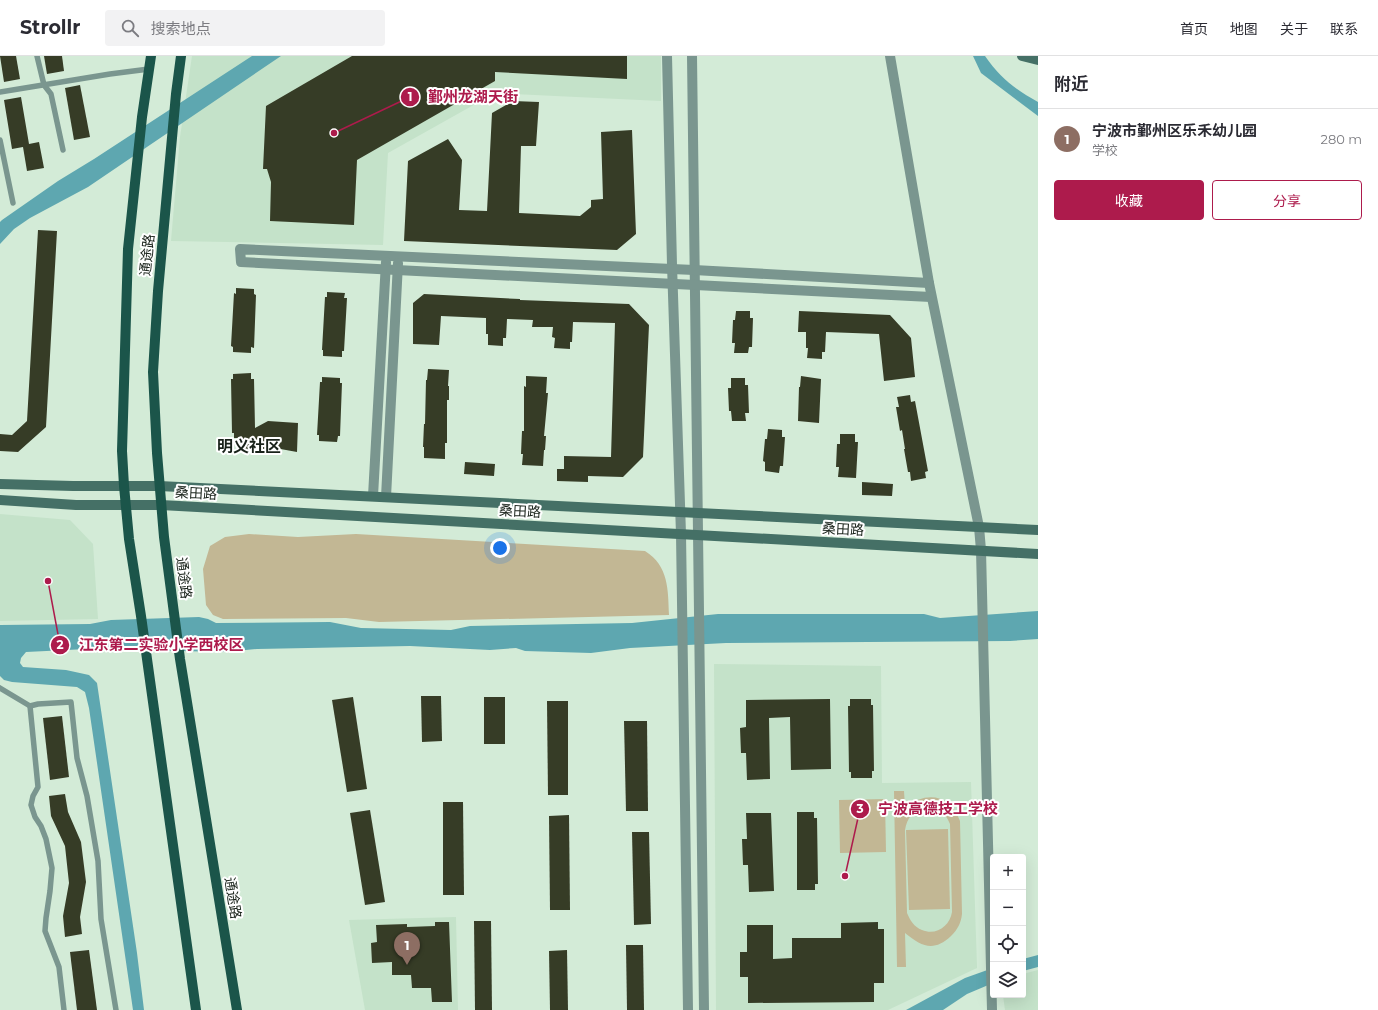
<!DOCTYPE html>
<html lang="zh">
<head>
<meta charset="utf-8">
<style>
	body { margin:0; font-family:Montserrat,"Noto Sans SC",sans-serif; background:#f2f2f3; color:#2b2b33 }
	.controls { position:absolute; right:12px; bottom:12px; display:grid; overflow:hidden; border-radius:4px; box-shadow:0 4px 16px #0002 }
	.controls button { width:36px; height:36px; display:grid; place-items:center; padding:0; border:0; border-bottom:1px solid #e1e1e2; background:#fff; color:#2b2b33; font:20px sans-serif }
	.you { position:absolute; left:500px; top:492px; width:14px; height:14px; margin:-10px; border:3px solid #fff; border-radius:50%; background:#1a73e8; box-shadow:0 0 0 6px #1a73e833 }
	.badge { display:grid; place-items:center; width:26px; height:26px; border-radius:50%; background:#ad1b4c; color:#fff; font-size:13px; font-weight:700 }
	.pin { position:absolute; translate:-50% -33px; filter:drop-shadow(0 1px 2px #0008) }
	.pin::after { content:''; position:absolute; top:21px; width:14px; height:12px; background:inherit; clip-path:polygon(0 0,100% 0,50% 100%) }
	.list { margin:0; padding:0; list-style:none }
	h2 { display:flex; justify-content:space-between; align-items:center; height:52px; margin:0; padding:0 16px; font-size:17px }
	h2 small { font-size:13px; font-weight:400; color:#7c7c81 }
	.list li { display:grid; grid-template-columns:26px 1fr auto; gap:12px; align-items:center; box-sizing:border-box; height:60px; padding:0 16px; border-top:1px solid #e1e1e2 }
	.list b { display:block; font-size:15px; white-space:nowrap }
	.list p { margin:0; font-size:13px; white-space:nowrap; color:#7c7c81 }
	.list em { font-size:13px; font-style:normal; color:#7c7c81 }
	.actions { display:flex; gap:8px; padding:12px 16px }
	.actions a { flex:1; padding:9px 0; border:1px solid #ad1b4c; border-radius:4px; text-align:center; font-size:14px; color:#ad1b4c }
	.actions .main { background:#ad1b4c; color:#fff }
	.icon { flex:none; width:22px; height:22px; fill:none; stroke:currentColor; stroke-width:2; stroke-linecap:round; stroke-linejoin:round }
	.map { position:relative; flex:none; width:1038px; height:954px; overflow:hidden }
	header { display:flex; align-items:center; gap:24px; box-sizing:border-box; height:56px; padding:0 20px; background:#fff; border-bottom:1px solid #e1e1e2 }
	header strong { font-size:19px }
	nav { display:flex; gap:22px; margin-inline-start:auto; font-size:14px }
	.search { width:280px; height:36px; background:#f2f2f3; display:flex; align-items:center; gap:10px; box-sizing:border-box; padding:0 14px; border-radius:4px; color:#7c7c81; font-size:15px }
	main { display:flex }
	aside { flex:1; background:#fff }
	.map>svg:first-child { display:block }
	.built { fill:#c4e2c9 }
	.green { fill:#c2b794; fill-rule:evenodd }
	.water { fill:#5ea7b0 }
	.building { fill:#363c26 }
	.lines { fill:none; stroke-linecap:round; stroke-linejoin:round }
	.lane { stroke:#7a968f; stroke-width:5.5 }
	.street { stroke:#7a968f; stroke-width:10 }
	.secondary { stroke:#457066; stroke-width:10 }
	.primary { stroke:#1b554a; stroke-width:10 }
	.labels { text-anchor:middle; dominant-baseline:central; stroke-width:4; stroke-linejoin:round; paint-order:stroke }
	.street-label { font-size:14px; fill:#182119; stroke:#fff }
	.quarter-label { font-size:16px; font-weight:bold; fill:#182119; stroke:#fff }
	.leader { fill:none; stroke:#ad1b4c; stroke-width:1.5 }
	.callout-dot { fill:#ad1b4c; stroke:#fff; stroke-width:1.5 }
	.mark-label { font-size:12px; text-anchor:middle; font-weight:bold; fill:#fff }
	.callout-label { font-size:15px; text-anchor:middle; font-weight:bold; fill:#ad1b4c; stroke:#fff; stroke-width:4; stroke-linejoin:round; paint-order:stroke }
</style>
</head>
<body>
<header>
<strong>Strollr</strong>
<div class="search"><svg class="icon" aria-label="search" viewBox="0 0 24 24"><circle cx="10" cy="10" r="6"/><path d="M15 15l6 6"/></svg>搜索地点</div>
<nav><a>首页</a><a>地图</a><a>关于</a><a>联系</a></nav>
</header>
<main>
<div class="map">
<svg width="1038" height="954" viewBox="0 0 1038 954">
	<rect width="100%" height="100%" fill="#d3ebd7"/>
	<g class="built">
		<path d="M192,0H661V45L495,37L388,97L383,189L171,185L180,81Z"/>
		<path d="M0,458L70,464L93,488L98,563L0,565Z"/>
		<path d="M714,608L881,610L882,727L971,726L977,912L888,954H716Z"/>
		<path d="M456,861L458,954H365L349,864Z"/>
		<path d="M1038,914V954H1005L1003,939H1023V918Z"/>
	</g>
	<g class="green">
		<path d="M249,478L298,481L356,478L645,495C669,510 668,534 669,559L379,566L346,562L223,563L213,559L206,549L203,513L210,490L225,481Z"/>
		<path d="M894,735H904L905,751C927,735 950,738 960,765L962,858C961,867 958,873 951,880C934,896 922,891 905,877L906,911H897ZM926,751C938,751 945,756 950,768L952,856C950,870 936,880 922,874C914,871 910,864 907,857L905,774C907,762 913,754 926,751Z"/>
		<path d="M885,743L886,796L840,797L839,744Z"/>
		<path d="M948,773L950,853L909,854L906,774Z"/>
	</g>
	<g class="water">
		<path d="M252,0H281L88,131L30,162L14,173L0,188V166L2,164L58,125L94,103Z"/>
		<path d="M973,0H985C1000,22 1015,33 1038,46V60L981,17Z"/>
		<path d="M1038,555V583L1010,585L726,587L630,592L591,597L525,595L516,592L490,594L410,590L257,593L225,596L87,593L26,596L21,602L20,607L23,611L66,614L89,619L97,627L137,897L144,954H133L89,652L85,636L77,631L12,626L4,624L0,620V569L90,568L111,564L199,561L208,563L216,567L330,566L361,572L451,574L470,570L632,567L718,558H924L940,562Z"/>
		<path d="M1038,899V911L1023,915V903Z"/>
		<path d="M993,912V927L967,938L943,954H906L965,922Z"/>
	</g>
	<g class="building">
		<path d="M0,0H16L20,23L4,26Z"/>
		<path d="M44,0H62L64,15L47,18Z"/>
		<path d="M352,0H627V23L495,16V25L357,104L354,169L270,165L271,126L267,113H263L266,50Z"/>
		<path d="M80,29L90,81L74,84L65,32Z"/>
		<path d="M21,41L29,88L39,86L44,112L27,115L23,91L12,93L4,44Z"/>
		<path d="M513,45L539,46L536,90H521L519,157L580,160L591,151V144L603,143L601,76L632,74L636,178L617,194L404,185L408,105L448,83L462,104L459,154L487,155L492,57Z"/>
		<path d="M38,174L57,175L46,371L18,396L0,395V378L12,379L27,365Z"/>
		<path d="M236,232L254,233V238L256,239L254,292L251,291V297L233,296V291L231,290L234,237L236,238Z"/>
		<path d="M327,236L345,237L344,242H347L344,295H342V301L323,300V294H322L325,241H327Z"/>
		<path d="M424,238L520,243V244L629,248L649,269L643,401L623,421L588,420V426L557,425V413H564V400L611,401L615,267L573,266L572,286H570V293L554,292L555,282L552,281L553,271H532L533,264L507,263L506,282H503V290L488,289V278H486V262L441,260L439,289L413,288V247Z"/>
		<path d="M736,255H750V262H753L752,291H749L748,297H734L735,287H732L733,264H735Z"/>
		<path d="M799,255L890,259L911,282L915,321L884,325L879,278L826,276L825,296H822V303L807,302L808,292H806V276H798Z"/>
		<path d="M428,313L449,314L448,330H449V344H447V387H445V403L424,402V391H423L424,368H425L426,324H427Z"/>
		<path d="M251,317V323H254L255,372L268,365L298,367L297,396L275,392L248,395L241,391L238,382H234V377H232L231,323H233V318Z"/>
		<path d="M526,320L547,321L546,337H548L544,380H546L545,394H544L543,410L522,409L523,398H521L522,375H524V330L526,331Z"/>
		<path d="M801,320L821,323L819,367L798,365L799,331H800Z"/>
		<path d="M322,321L340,322V327H342L340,380H338L337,386L319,385V379H317L320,326H322Z"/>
		<path d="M731,322H745V329H748L749,357H745L746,365H732L731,355H729L728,332H731Z"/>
		<path d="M910,339L911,346L915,345L928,415L925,416L926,422L911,425L910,416H908L904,393H905L902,374L900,375L896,351H899L897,341Z"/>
		<path d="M768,373L782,374V381H785L783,410H780L779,417L765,415V406L763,405L765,383H767Z"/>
		<path d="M840,378H855V386H858L856,422L838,421L839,411H836L837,388H840Z"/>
		<path d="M465,406L495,408L494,420L464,418Z"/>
		<path d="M862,426L893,428L892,440L862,439Z"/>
		<path d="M421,640H441L442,685L422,686Z"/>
		<path d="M353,641L367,733L347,736L332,644Z"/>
		<rect x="484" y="641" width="21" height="47"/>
		<path d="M830,643L831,713L791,714L790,661L769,662L770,723L747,724L746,697H741L740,672L746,671V644Z"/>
		<path d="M850,643H871V649H873L874,715H872V722H851V716H849L848,650H850Z"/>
		<path d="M547,645H568V739H548Z"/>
		<path d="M62,660L69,721L50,724L43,662Z"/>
		<path d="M624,665H647L648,755H626Z"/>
		<path d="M65,738L68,756L81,786L86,826L80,861L82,878L65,881L63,860L69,827L65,790L51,760L49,740Z"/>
		<path d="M443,746H463L464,839H443Z"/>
		<path d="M370,754L385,846L365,849L350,757Z"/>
		<path d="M797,756H814V762H817L818,828H815V834H797Z"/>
		<path d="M746,757H771L774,835L749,836L748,809H743L742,783H747Z"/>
		<path d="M569,759L570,854H550L549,760Z"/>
		<path d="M632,776H649L651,868L634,869Z"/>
		<path d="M474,865H491L492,954H475Z"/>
		<path d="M435,866H449L452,946H432L431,932H412L411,919H392V906L372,907L371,887L377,886L376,869L407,868V871L435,870Z"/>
		<path d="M878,866V873H884V927H874V946L748,947V921H740V896H747V869H773V903L792,902V882H841V867Z"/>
		<path d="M626,889H643L644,954H627Z"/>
		<path d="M89,894L97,954H77L70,896Z"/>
		<path d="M567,894L568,954H550L549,895Z"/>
	</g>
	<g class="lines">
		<g class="lane">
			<path d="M37,0L44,29L51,38L63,94"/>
			<path d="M0,36L110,18L149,13"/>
			<path d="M0,84L13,147"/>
			<path d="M0,632L30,650L38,648L71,646L77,702L87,740L98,805L101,863L116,954"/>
			<path d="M30,650L38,731L33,740L31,749L35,761L41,770L46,783L52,812L50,835L46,862L45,875L59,911L64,954"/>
		</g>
		<g class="street">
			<path d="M667,0L672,209L681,478L688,954"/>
			<path d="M692,0L704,954"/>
			<path d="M890,0L929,227L979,471L981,494L992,954"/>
			<path d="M929,227L694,214L240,193L241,206L931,241"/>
			<path d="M373,440L386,206"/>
			<path d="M386,441L398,207"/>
		</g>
		<g class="secondary">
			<path d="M1022,0L1038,4"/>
			<path d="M0,428L73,430H159L1038,474"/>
			<path d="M0,444L76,449H161L1038,498"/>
		</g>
		<g class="primary">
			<path d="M151,0L142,61L128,193L122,395L124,430L129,483L141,560L196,954"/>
			<path d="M181,0L176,38L158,235L153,316L157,397L164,481L180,603L237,954"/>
		</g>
	</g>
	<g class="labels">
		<g class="street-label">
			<text transform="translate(147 199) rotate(-84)">通途路</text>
			<text transform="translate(196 437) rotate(3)">桑田路</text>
			<text transform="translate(520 455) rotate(3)">桑田路</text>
			<text transform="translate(843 473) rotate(3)">桑田路</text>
			<text transform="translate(184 522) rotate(83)">通途路</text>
			<text transform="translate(233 842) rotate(81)">通途路</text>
		</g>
		<g class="quarter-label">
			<text x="249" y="390">明义社区</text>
		</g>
	</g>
	<path class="leader" d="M334 77L410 41M48 525L60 589M845 820L860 753"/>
	<g class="callout-dot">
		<circle cx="334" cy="77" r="4"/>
		<circle cx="48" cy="525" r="4"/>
		<circle cx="845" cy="820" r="4"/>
		<circle cx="410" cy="41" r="10"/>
		<circle cx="60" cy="589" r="10"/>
		<circle cx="860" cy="753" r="10"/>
	</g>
	<g class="mark-label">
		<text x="410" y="45">1</text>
		<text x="60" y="593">2</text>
		<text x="860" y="757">3</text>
	</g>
	<g class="callout-label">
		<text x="473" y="46">鄞州龙湖天街</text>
		<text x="161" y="594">江东第二实验小学西校区</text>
		<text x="938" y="758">宁波高德技工学校</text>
	</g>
</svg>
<div class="controls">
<button>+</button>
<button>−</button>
<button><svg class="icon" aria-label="locate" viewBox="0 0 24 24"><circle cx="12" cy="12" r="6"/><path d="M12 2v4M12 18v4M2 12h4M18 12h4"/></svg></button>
<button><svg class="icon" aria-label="layers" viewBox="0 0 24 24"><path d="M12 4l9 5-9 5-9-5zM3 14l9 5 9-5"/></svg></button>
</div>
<div class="you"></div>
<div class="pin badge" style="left:407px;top:909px;background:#8d6e63">1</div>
</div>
<aside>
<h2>附近<small></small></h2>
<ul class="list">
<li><span class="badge" style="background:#8d6e63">1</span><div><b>宁波市鄞州区乐禾幼儿园</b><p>学校</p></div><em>280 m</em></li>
</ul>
<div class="actions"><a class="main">收藏</a><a>分享</a></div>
</aside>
</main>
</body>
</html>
